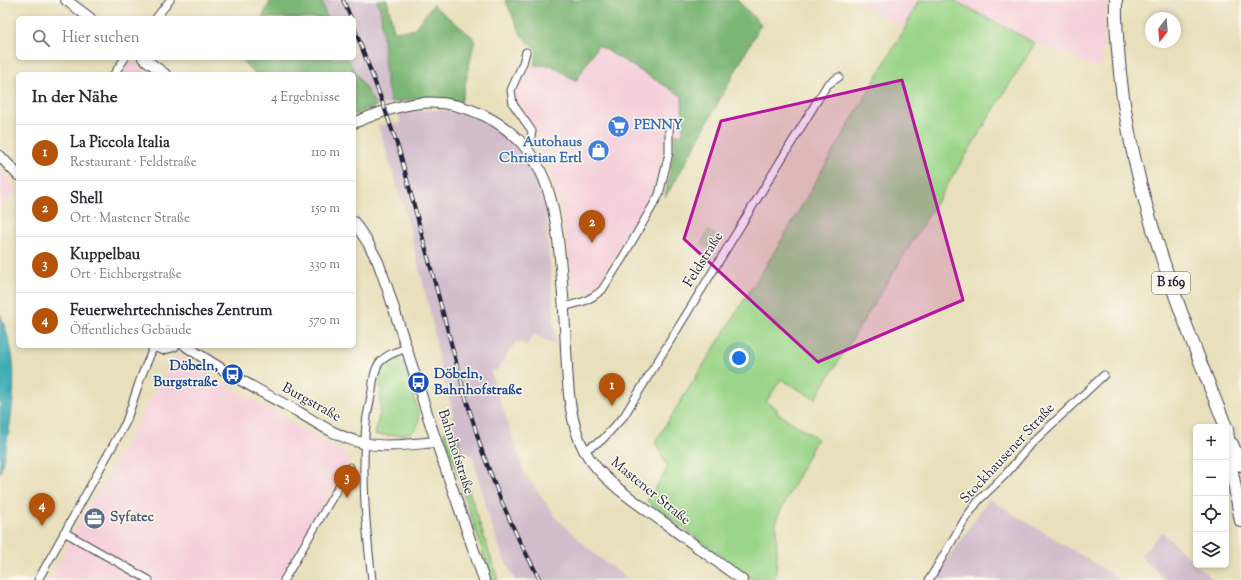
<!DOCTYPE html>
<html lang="de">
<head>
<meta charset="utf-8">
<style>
	body { margin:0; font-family:"Sorts Mill Goudy",serif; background:#f7f7f7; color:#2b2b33 }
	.controls { position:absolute; right:12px; bottom:12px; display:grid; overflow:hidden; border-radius:6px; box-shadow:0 2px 6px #0003 }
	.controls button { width:36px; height:36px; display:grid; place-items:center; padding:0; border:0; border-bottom:1px solid #e1e1e2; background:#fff; color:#2b2b33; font:20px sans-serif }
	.compass { position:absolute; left:1145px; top:12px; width:36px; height:36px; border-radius:50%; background:#fff; box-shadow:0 2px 6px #0003; rotate:196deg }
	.you { position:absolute; left:739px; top:358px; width:14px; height:14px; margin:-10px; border:3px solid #fff; border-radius:50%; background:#1a73e8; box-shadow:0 0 0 6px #1a73e833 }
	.badge { display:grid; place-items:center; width:26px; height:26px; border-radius:50%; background:#b45309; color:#fff; font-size:13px; font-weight:700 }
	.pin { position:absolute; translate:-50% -33px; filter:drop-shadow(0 1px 2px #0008) }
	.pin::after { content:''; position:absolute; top:21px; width:14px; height:12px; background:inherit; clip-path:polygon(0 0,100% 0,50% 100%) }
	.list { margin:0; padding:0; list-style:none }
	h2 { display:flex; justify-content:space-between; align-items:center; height:52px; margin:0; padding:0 16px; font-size:17px }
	h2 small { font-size:13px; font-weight:400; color:#7c7c81 }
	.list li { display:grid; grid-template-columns:26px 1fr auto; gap:12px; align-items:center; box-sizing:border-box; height:56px; padding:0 16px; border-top:1px solid #e1e1e2 }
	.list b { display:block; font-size:15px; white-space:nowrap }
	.list p { margin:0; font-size:13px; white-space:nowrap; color:#7c7c81 }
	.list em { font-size:13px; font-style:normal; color:#7c7c81 }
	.icon { flex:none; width:22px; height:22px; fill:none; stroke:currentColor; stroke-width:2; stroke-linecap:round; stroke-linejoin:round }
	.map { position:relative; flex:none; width:1241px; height:580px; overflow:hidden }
	.search { position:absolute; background:#fff; box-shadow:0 2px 6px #0003; left:16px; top:16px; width:340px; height:44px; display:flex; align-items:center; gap:10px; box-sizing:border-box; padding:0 14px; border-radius:6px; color:#7c7c81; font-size:15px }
	.panel { position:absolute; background:#fff; box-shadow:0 2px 6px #0003; left:16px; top:72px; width:340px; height:276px; border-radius:6px }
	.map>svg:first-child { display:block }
	.built { fill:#f5cfdb }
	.industrial { fill:#d1bdcc }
	.green { fill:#9bd589; stroke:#5e7c62 }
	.forest { fill:#7cb675; stroke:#4f6c58 }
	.water { fill:#3eaeb8; stroke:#30687a }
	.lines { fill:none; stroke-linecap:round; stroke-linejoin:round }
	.minor-casing { stroke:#403e4e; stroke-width:9 }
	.secondary-casing { stroke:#403e4e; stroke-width:12 }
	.primary-casing { stroke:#403e4e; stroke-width:14 }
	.minor { stroke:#fff; stroke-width:7 }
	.secondary { stroke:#fff; stroke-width:10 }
	.primary { stroke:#fff; stroke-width:12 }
	.rail-casing { stroke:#22223b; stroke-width:4 }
	.rail { stroke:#fbf7ec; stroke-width:2.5; stroke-dasharray:8; stroke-linecap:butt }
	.marked { fill:#b5179e; fill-opacity:0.2; stroke:#b5179e; stroke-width:3; stroke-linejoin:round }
	.labels { text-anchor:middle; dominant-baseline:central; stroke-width:3; stroke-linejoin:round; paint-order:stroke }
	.shield { fill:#fbf7ec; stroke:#636270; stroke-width:1 }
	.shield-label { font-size:13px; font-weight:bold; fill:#22223b }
	.shop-label { font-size:14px; font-weight:bold; fill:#366cbe; stroke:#fbf7ec; text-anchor:start }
	.street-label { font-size:14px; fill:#22223b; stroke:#fbf7ec }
	.transit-label { font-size:14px; font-weight:bold; fill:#164399; stroke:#fbf7ec; text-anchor:end }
	.service-label { font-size:14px; font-weight:bold; fill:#4e5e75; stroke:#fbf7ec; text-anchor:start }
</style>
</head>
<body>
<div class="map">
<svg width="1241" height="580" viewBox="0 0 1241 580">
	<rect width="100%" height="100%" fill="#fbf7ec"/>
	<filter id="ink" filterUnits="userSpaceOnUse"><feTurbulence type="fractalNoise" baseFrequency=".025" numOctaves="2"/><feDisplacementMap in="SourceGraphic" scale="8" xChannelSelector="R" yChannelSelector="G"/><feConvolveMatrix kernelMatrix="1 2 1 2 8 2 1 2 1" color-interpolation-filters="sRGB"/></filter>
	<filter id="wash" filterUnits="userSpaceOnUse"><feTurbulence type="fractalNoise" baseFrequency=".012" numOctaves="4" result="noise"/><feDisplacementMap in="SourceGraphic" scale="16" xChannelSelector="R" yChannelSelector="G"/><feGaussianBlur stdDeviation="0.9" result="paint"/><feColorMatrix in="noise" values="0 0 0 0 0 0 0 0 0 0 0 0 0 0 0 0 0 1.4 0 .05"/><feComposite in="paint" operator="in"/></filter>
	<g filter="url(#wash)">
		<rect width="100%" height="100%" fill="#e8e0bc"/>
		<g class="built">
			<path d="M855,0H919L905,28Z"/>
			<path d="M953,0H1107L1101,68L1035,43Z"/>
			<path d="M598,45L682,96L683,135H667L658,178L653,191L643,212L607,268L596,287L584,292L578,290L573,284L564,223L553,183L548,169L538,152L534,132L515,103L513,90L520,74L534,65H551L576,81Z"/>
			<path d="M129,62H132L149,74H121Z"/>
			<path d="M0,171L18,191L0,207Z"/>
			<path d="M176,356L346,454L350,461L279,580H49L76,529Z"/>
		</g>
		<g class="industrial">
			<path d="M321,0H377L381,12L386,80L391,103L376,106L347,58H354V18H327Z"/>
			<path d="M440,110L465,114L490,126L514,144L532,172L539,187L545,204L556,346L534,334L527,345L516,342L496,371L490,370L524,472L558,520L597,556L629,580H515L503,557L489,519L472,455L461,452L458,436L454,434L452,409L441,370L431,316L408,221L378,125L401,123L398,113L405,111Z"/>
			<path d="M989,499L1122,580H933Z"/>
			<path d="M1162,532L1196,564V565L1214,580H1166L1140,556Z"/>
		</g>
		<g class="green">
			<path d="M919,0H953L1035,43L815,399L781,379L766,402L777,409V413L817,438L776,520L777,558L776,575L774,580H754L647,501L668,468L655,442L779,245L905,28Z"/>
			<path d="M708,231L720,238L713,251L701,244Z"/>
			<path d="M394,358L400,359C408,370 409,381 413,394C415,402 419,412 419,421C417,439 387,435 375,435L380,412L381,394L380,379L381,371Z"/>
			<path d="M448,431L458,436L463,472L498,580H492L444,433Z"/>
		</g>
		<g class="forest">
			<path d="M271,0H321L327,18H262Z"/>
			<path d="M377,0H387L394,31L413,30L433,5L475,39L461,103L421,98L391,103L386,80L381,12Z"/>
			<path d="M505,0H737L761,24L676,180L665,197L673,156L675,135L683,134L682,96L598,45L576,81L551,65H534L537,51L522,36Z"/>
			<path d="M242,58H347L376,106L354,115V74H255L241,60Z"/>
		</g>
		<path class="water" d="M0,313C5,328 11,344 13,360C16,398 9,436 0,473Z"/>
	</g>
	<g filter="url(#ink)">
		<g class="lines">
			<defs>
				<g id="minor">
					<path d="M156,18L170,0"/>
					<path d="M526,52L523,63L511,90L513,104L532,131L530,143L526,149"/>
					<path d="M114,74L125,58"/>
					<path d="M564,307L585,301L594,296L602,290L623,257L659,195L669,153V125"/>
					<path d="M585,450L602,440L624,416L827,85L839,77"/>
					<path d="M64,532L149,580"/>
					<path d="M38,580L126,422L141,377L154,346"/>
					<path d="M284,580L350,467"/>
					<path d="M372,580C366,529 361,475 366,424C367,413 370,402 372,391C373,382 374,369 380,362C387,354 398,351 407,348"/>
					<path d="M929,580L965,519L979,500L1005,475L1033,442L1104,375"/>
				</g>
				<g id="secondary">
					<path d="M66,0L90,18"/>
					<path d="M143,58L165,74"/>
					<path d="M354,123C400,103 436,93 483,115C548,146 555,204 561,268C563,295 565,322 566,349C568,383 568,419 584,450C601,480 634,501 662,521C689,541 715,560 742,580"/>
					<path d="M0,156L18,175"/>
					<path d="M354,222L368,243L378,262L387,287L432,429L484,580"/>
					<path d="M154,346L163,349L174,346"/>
					<path d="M186,346C221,370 259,391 297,411C317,423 339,438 363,443C386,448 412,444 436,442"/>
				</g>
				<g id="primary">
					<path d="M1116,0C1115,24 1118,49 1120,73C1133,196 1180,313 1226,427"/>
					<path d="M1227,429L1231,466L1241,521"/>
					<path d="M1232,444L1241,465"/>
				</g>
			</defs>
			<use href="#minor" class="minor-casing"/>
			<use href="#secondary" class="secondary-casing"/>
			<use href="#primary" class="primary-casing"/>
			<use href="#minor" class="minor"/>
			<use href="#secondary" class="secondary"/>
			<use href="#primary" class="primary"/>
			<defs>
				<g id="rail">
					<path d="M343,0L351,18"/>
					<path d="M354,27L382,101L400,153L465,395L482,451L500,498L518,538L540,580"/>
				</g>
			</defs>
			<use href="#rail" class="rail-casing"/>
			<use href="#rail" class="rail"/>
		</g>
	</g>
	<path class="marked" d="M902,80L963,300L818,362L684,239L721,121Z"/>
	<defs>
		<symbol id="supermarket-disc" viewBox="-11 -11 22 22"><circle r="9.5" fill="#3f7fe0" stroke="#fbf7ec"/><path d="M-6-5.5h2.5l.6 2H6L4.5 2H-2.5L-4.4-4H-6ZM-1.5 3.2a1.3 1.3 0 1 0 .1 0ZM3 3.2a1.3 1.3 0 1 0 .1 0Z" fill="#fff"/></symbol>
		<symbol id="shop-disc" viewBox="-11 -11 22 22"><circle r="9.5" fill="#3f7fe0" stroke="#fbf7ec"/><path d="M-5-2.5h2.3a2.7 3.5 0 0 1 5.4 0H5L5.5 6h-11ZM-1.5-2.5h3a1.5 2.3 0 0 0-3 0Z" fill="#fff"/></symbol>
		<symbol id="bus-disc" viewBox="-11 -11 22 22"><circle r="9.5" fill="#1a4fb4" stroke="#fbf7ec"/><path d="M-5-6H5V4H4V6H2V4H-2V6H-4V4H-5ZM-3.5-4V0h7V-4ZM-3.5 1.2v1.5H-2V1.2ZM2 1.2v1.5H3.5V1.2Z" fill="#fff"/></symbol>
		<symbol id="office-disc" viewBox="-11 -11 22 22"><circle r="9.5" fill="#5c6f8a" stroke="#fbf7ec"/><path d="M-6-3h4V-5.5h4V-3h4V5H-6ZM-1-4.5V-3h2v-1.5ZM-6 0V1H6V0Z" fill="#fff"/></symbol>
	</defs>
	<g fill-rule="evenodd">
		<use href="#supermarket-disc" x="606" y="114" width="25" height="25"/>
		<use href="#shop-disc" x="586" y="138" width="25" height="25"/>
		<use href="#bus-disc" x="220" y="362" width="25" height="25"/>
		<use href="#bus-disc" x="406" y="370" width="25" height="25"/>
		<use href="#office-disc" x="82" y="506" width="25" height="25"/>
	</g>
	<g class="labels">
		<rect class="shield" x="1152" y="272" width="38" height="22" rx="3"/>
		<g class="shield-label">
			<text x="1171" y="283">B 169</text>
		</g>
		<g class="shop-label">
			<text x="634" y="126">PENNY</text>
			<text x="582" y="143" text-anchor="end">Autohaus<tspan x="582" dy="16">Christian Ertl</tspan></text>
		</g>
		<g class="street-label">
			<text transform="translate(704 260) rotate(-58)">Feldstraße</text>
			<text transform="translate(311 403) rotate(29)">Burgstraße</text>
			<text transform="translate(455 452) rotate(72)">Bahnhofstraße</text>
			<text transform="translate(1008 454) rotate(-47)">Stockhausener Straße</text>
			<text transform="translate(650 492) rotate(39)">Mastener Straße</text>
		</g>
		<g class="transit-label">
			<text x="218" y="367">Döbeln,<tspan x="218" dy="16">Burgstraße</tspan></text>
			<text x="434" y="375" text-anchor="start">Döbeln,<tspan x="434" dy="16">Bahnhofstraße</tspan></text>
		</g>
		<g class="service-label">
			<text x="110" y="518">Syfatec</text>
		</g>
	</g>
</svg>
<div class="controls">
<button>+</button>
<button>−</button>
<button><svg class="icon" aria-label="locate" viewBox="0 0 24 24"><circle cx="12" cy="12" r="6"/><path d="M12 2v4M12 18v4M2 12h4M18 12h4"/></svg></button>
<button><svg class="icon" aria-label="layers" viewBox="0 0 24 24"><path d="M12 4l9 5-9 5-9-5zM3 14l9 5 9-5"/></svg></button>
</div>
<svg class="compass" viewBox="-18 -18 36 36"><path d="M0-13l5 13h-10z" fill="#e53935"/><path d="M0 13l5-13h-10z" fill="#7c7c81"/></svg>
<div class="you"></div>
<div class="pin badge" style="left:612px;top:406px">1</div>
<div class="pin badge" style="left:592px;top:243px">2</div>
<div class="pin badge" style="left:347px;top:498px">3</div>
<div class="pin badge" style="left:42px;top:526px">4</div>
<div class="search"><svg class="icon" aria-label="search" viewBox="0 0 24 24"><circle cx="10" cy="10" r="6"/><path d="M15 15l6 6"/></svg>Hier suchen</div>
<section class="panel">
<h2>In der Nähe<small>4 Ergebnisse</small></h2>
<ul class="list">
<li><span class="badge">1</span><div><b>La Piccola Italia</b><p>Restaurant · Feldstraße</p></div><em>110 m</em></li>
<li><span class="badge">2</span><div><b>Shell</b><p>Ort · Mastener Straße</p></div><em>150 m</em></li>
<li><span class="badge">3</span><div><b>Kuppelbau</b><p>Ort · Eichbergstraße</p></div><em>330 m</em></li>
<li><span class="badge">4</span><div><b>Feuerwehrtechnisches Zentrum</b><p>Öffentliches Gebäude</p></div><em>570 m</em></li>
</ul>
</section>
</div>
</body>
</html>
